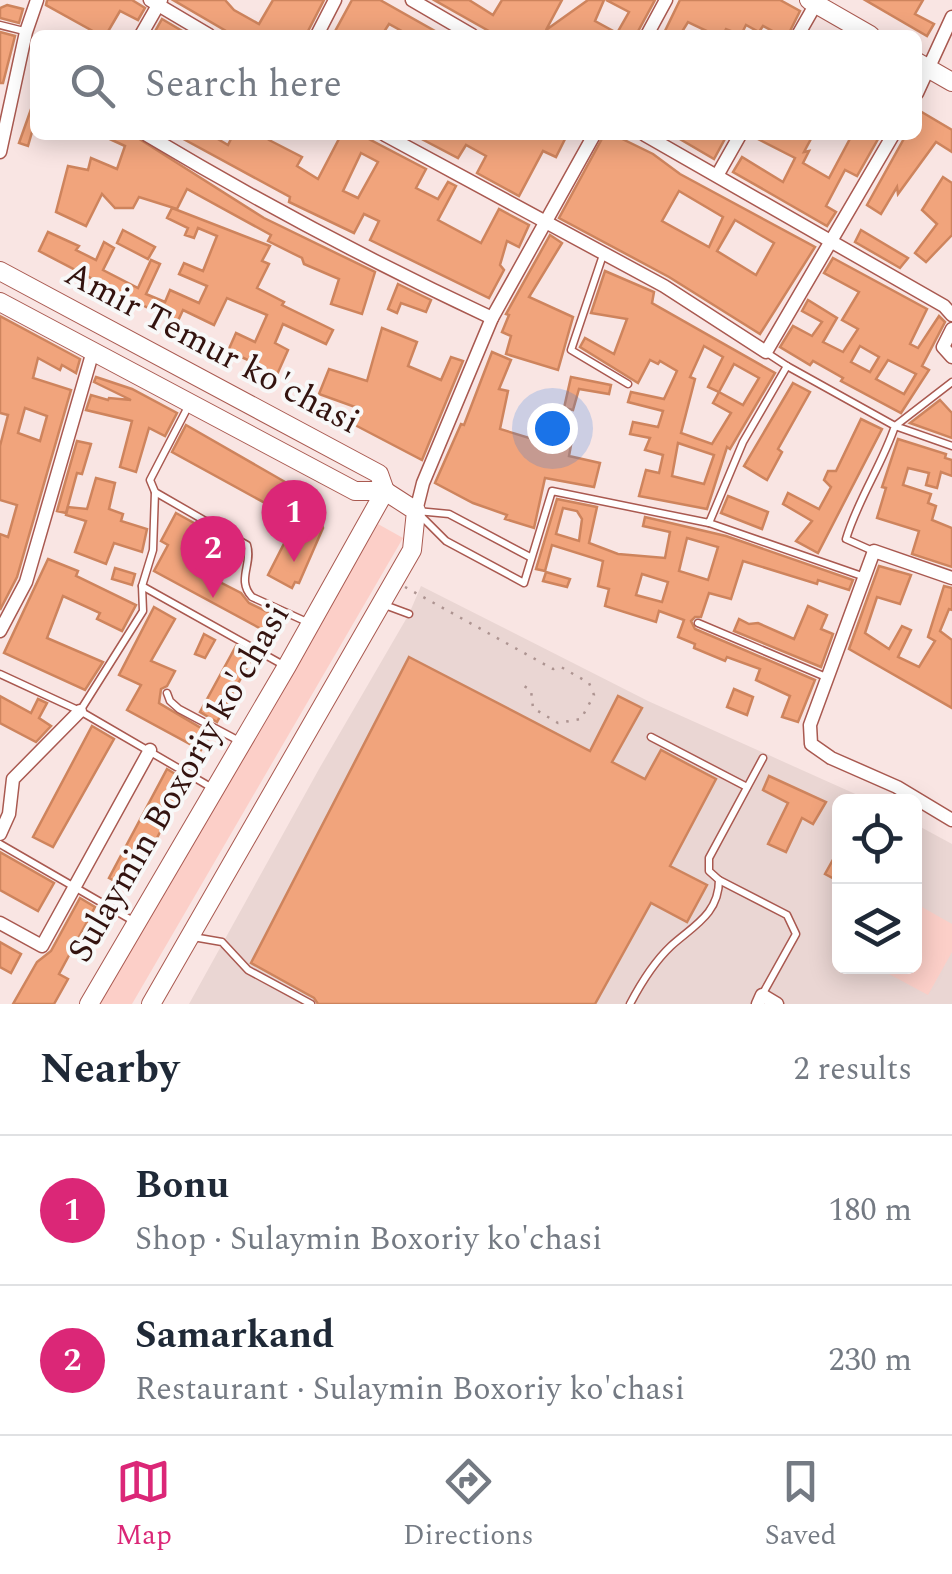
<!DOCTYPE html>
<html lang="en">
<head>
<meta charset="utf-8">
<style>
	body { margin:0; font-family:Spectral,serif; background:#f6f6f7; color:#1f2937 }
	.controls { position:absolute; right:30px; bottom:30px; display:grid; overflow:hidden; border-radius:15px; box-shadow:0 5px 25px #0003 }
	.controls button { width:90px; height:90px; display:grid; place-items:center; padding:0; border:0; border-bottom:2px solid #e0e1e3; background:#fff; color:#1f2937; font:50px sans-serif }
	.you { position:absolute; left:552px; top:428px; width:35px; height:35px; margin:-25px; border:8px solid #fff; border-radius:50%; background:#1a73e8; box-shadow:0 0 0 15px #1a73e833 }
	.badge { display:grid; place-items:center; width:65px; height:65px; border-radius:50%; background:#db2777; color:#fff; font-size:32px; font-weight:700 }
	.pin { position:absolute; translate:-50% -82px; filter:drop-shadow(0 2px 5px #0008) }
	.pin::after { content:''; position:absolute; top:52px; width:35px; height:30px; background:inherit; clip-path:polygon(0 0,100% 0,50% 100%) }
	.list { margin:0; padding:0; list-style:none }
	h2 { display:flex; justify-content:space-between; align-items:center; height:130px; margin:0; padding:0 40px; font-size:42px }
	h2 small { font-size:32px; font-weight:400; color:#747a83 }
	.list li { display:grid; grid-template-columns:65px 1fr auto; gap:30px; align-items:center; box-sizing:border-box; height:150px; padding:0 40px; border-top:2px solid #e0e1e3 }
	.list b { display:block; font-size:38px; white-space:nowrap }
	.list p { margin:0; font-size:32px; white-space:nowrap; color:#747a83 }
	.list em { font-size:32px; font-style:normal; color:#747a83 }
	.icon { flex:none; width:55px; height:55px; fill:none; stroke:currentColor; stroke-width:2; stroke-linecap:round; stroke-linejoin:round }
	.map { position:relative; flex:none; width:952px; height:1004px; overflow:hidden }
	.search { position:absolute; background:#fff; box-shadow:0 5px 25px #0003; left:30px; right:30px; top:30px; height:110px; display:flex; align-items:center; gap:25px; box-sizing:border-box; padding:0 35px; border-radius:15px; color:#747a83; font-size:38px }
	.sheet { height:430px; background:#fff }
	nav { display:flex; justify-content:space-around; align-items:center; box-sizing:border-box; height:140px; border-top:2px solid #e0e1e3; background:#fff; font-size:28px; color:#747a83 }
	nav a { display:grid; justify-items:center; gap:5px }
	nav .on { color:#db2777 }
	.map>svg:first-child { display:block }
	.built { fill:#ead6d3 }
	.green { fill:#fccfc8 }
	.building { fill:#f1a47c; stroke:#ce845d; stroke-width:2.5; fill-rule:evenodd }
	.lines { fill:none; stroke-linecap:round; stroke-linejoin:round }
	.lane-casing { stroke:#a95950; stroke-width:9 }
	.street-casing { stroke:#a95950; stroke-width:15 }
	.secondary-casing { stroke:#a95950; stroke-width:20 }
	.path { stroke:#ad9491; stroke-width:2.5; stroke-dasharray:2.5 8; stroke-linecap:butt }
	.lane { stroke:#fff; stroke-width:6 }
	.street { stroke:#fff; stroke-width:12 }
	.secondary { stroke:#fff; stroke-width:18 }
	.labels { text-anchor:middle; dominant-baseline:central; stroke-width:8; stroke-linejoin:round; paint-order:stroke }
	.street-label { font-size:35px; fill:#33130f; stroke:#f8f8f8 }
</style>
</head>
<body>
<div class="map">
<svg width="952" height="1004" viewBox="0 0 952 1004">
	<rect width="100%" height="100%" fill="#f9e5e3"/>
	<path class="built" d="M421,586L648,701L871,801L840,802V966H914L915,824L952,844V1004H189L319,769L409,614Z"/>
	<g class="green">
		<path d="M378,524L403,538L132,1004H100Z"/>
		<path d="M915,903L952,924V952L928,995L876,967L914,966Z"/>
	</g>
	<g class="building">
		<path d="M47,0H132L145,8L138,20L120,11L106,35H100L46,5Z"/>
		<path d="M173,0H225L234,10L259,24L273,0H324L306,35H233Z"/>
		<path d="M352,0H380L442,35H409L389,24L382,35H333Z"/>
		<path d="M434,0H469L493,15L502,0H562L546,30L588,0H604L595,21L617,33L629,12L606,0H655L636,35H496Z"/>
		<path d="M680,0H780L800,11L788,35H780L763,26L759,32L746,25L741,35L726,29L723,35H715L688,22L680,35H663Z"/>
		<path d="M865,0H923L915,14L934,24L927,36Z"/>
		<path d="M7,5L23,9L19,23L0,18V8Z"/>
		<path d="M162,19L189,35H153Z"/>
		<path d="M0,32L15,36L3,83H0Z"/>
		<path d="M35,98V133L32,132L28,146L19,143Z"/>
		<path d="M920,111L952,130V152L936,142L898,194L897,187L881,214L867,205L906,135H917Z"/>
		<path d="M101,135H133L264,218L375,272L362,314L331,304L339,279L304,264L302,258L268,241L271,235L187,189L177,209L139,197L133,208H115L102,194L86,226L56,212L68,166L88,170L91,158L117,169L125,146Z"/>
		<path d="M176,135H211L228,145L233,135H271L269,140L302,157L297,166L318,179L341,135H361L426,169L416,188L438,199L448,182L456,186L438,220L481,243L499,209L529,225L519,247L507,241L500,265L504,270L489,298L370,240L379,221L364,214L354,233L289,202L290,197ZM361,153L378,162L358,198L343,191Z"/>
		<path d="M414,135H567L556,157L543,151L519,196L477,173L486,156L466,145L458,158Z"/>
		<path d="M604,135H614L653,154L680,174L815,247L760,334L669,277L559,218ZM679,191L723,217L709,247L662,221ZM735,220L774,243L756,275L717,251Z"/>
		<path d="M673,135H727L714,159Z"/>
		<path d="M750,135H813L804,152L809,151L803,163L829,178L852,135H873L878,139L857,176L845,170L826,206L836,212L827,226L733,172L742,157L783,182L795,158Z"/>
		<path d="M943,177L952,183V235L926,262L915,253L937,224L922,210Z"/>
		<path d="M172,208L270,246L262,261L269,264L257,288L284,302L282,305L333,330L326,344L283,324L275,343L288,350L275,379L255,368L257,364L228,351L236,333L255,342L267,315L227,298L214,325L183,310L177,323L39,251L48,232L79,246L76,250L96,260L104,242L114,248L103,270L138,288L151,260L160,264L146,294L165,302L170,290L199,303L207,286L179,274L184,263L203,271L217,236L198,228L194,238L185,235L188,228L167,218Z"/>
		<path d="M123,230L155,247L148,259L117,243Z"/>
		<path d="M861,230L908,258L900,268L855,242Z"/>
		<path d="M550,235L562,243L529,297L573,317L558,370L506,354L511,336L502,332L509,315L506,314Z"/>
		<path d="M833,258L927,309L910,344L918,348L939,316L945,322L922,366L929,370L901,413L841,381L843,378L813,361L810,365L780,347L793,326L812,336L822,322L802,311L808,300L837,318L823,342L843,352L858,329L842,320L859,292L824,273ZM860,346L879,357L870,372L851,362ZM888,360L916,374L904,394L876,379Z"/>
		<path d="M605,271L654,292L652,303L775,373L730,449L727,447L707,509L639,496L646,470L659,473L663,455L645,450L650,438L630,434L633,422L658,427L663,411L628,402L631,392L664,399L677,371L660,361L658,364L650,360L638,383L580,347L585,338L614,354L627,319L591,313ZM704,346L723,357L708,387L719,392L713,403L731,413L712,444L681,433L695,379L690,377ZM734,364L759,378L743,405L719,392ZM678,443L714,455L704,484L672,476Z"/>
		<path d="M398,284L431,300L426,312L401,303L397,313L388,309Z"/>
		<path d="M0,316L80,359L76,373L62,365L60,370L38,358L33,378L71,390L17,577L0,610V534L8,537L17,505L0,500V446L8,415L0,413ZM25,408L47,416L40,441L18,433Z"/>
		<path d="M382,328L417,342L408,366L441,380L451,357L463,361L422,460L353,424L358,408L319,394L329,369L367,381Z"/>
		<path d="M492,352L511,360L499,389L508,391L500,429L562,448V444L571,445L569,456L600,463L594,487L545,478L534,528L505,519L507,515L473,503L435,483L461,424L464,425Z"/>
		<path d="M96,377L132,389L177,413L165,436L149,428L136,472L120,467L132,421L86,410L91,395L108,400L109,398L131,400L94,382Z"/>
		<path d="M571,377L611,385L609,394L579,389L573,410L564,408Z"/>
		<path d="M793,383L810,392L778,449L782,452L767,480L744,466Z"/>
		<path d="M940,400L952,413V438L910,423Z"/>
		<path d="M861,419L882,429L818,553L796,541L812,521L783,504L788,493L819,509L831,487L824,480L828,471H836Z"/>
		<path d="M186,425L313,498L323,528L299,583L295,582L292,588L268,575L296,520L172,452Z"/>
		<path d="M898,439L946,454L945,458L952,460V476L941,472L937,488L926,485L929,473L908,468L903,485L931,494L928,503L936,506L932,520L952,528V567L912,554L919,531L877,518L886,488L882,487Z"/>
		<path d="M77,441L91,444L82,474L77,473L66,513L57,511Z"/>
		<path d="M96,478L115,483L109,509L123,514L121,521L147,529L142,552L114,543L106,564L75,552L86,521L66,515L68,507L87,509Z"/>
		<path d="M728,496L768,512L762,529L721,513Z"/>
		<path d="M557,499L597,507L589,543L618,554L665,558L670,532L643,526L645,517L726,536L853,580L849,590L818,580L817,584L743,561L731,599L709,593L701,617H695L691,621L695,629L815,680L798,722L782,717L790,696L756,680L760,669L727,657L725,661L694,648L695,644L678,637L684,620L659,611L656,622L605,606L609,589L598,586L603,561L552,545L545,571L536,569ZM563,508L577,511L582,519L579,541L556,534ZM687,538L718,547L708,580L679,571ZM642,574L668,582L662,602L636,595Z"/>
		<path d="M176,513L230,543L212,578L241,593L249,603L274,615L265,631L154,571L168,545L161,541Z"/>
		<path d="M48,559L78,571L76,576L136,605L122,631L97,619L100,613L63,596L47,638L103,662L85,690L4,653Z"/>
		<path d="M879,566L911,575L900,604L877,597L865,633L889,649L902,626L911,630L898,657L919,667L935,641L928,637L944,586L952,588V610L949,609L940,631L952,640V708L849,649Z"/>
		<path d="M115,568L135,574L132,585L112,579Z"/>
		<path d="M546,572L570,579L567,587L543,581Z"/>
		<path d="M808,606L827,615L821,629L833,634L821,667L734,631L739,619L749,624L758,623L794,639Z"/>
		<path d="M154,607L175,619L151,661L175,671L167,686L161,689L159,703L211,734L201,750L127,710L141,685L119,675Z"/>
		<path d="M204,634L215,640L205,658L195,654Z"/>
		<path d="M236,646L253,656L217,722L200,712Z"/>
		<path d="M409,657L590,751L618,696L642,708L612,762L645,779L661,750L716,779L670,866L707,885L687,922L651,903L595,1004H318L314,998L251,963Z"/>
		<path d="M734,689L753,697L747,715L727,707Z"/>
		<path d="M0,696L31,713L38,699L47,703L39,718L51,726L36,742L0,723Z"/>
		<path d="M92,726L114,739L53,847L33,837Z"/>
		<path d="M167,769L187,781L130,889L109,878Z"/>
		<path d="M769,776L826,802L813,824L802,818L786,852L768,844L788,803L763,790Z"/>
		<path d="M840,847V882L825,874Z"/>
		<path d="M0,852L54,883L38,911L0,890Z"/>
		<path d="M80,898L95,907L59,974L68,979L54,1004H13L37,962L51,951Z"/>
		<path d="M0,942L21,954L11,973L0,967Z"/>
	</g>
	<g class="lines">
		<defs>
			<g id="lane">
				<path d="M0,25L24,31"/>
				<path d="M603,255L571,350L628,384"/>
				<path d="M767,353L787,366"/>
				<path d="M952,382L895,426L952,446"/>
				<path d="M190,403L150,480L155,492L247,545C253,564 236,580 252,597L307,622"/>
				<path d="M155,492L153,550L142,586L143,611L80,711L214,789"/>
				<path d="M417,511L449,514L530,557"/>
				<path d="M421,516L446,541L524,583L552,491L709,523L743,442L787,366L895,426C882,465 858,499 846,539L873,551"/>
				<path d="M709,523L862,576"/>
				<path d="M142,586L285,666"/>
				<path d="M382,604L409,614"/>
				<path d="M698,623L826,677"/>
				<path d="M0,674L80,711"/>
				<path d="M167,693L170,701L179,709L241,742"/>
				<path d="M651,737L747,787"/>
				<path d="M0,844L135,922"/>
				<path d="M719,880L787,915L796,934L762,995"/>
				<path d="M193,937L222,942L248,970L311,1004"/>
				<path d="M630,1004C641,983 653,963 671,946C693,926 719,914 719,880L709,871V858L763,758"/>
			</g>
			<g id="street">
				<path d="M150,0L209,35"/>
				<path d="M412,0L472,35"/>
				<path d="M141,35L161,0"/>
				<path d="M317,35L335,0"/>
				<path d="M647,35L666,0"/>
				<path d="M798,35L818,0"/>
				<path d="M917,93L952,17"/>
				<path d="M147,135C259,202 374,263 492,318"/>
				<path d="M385,135L664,286L766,352L893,135"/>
				<path d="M645,135L944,306L952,315"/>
				<path d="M0,152L26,32L37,0"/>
				<path d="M718,174L740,135"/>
				<path d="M952,329L943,347L952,357"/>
				<path d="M416,511L423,483L492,318L594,135"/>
				<path d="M952,578L874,551L810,725L811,744L831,758L897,787L952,820"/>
				<path d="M0,631L26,582L93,351"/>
				<path d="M0,834L9,814L13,779L80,711"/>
				<path d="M0,923L42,946L150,750"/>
				<path d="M758,1004L762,995L777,1004"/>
			</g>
			<g id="secondary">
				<path d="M809,0L870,35"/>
				<path d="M917,62L952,82"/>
				<path d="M0,271L379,474L385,491"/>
				<path d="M0,302L355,491H385L416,511L412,550L151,1004"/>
				<path d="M89,1004L287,666L385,491"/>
			</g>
		</defs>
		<use href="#lane" class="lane-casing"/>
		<use href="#street" class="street-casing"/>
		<use href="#secondary" class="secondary-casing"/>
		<path class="path" d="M405,587L553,669L561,667L589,683L594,695L581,719L558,723L533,708L531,690L524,686"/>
		<use href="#lane" class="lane"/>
		<use href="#street" class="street"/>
		<use href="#secondary" class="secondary"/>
	</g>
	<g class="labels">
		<g class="street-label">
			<text transform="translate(212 348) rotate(28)">Amir Temur ko'chasi</text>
			<text transform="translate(179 783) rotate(-60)">Sulaymin Boxoriy ko'chasi</text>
		</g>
	</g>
</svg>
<div class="controls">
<button><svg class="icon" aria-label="locate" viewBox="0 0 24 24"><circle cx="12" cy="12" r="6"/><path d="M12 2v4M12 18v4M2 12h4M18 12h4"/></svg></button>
<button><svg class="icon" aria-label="layers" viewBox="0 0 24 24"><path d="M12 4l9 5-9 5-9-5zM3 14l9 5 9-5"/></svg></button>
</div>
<div class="you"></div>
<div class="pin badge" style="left:294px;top:562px">1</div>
<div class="pin badge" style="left:213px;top:598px">2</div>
<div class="search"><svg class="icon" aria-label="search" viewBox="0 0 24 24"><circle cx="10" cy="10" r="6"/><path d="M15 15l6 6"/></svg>Search here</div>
</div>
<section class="sheet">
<h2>Nearby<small>2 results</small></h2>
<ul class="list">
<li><span class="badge">1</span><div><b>Bonu</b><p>Shop · Sulaymin Boxoriy ko'chasi</p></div><em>180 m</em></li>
<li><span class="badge">2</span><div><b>Samarkand</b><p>Restaurant · Sulaymin Boxoriy ko'chasi</p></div><em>230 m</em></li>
</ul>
</section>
<nav>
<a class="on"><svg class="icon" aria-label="map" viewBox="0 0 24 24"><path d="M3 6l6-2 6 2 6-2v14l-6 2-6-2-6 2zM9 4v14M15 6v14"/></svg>Map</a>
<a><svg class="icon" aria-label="directions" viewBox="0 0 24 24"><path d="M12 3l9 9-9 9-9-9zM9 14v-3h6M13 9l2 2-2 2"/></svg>Directions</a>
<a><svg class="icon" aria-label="saved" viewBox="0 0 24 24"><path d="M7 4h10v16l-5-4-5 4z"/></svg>Saved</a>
</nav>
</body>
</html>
